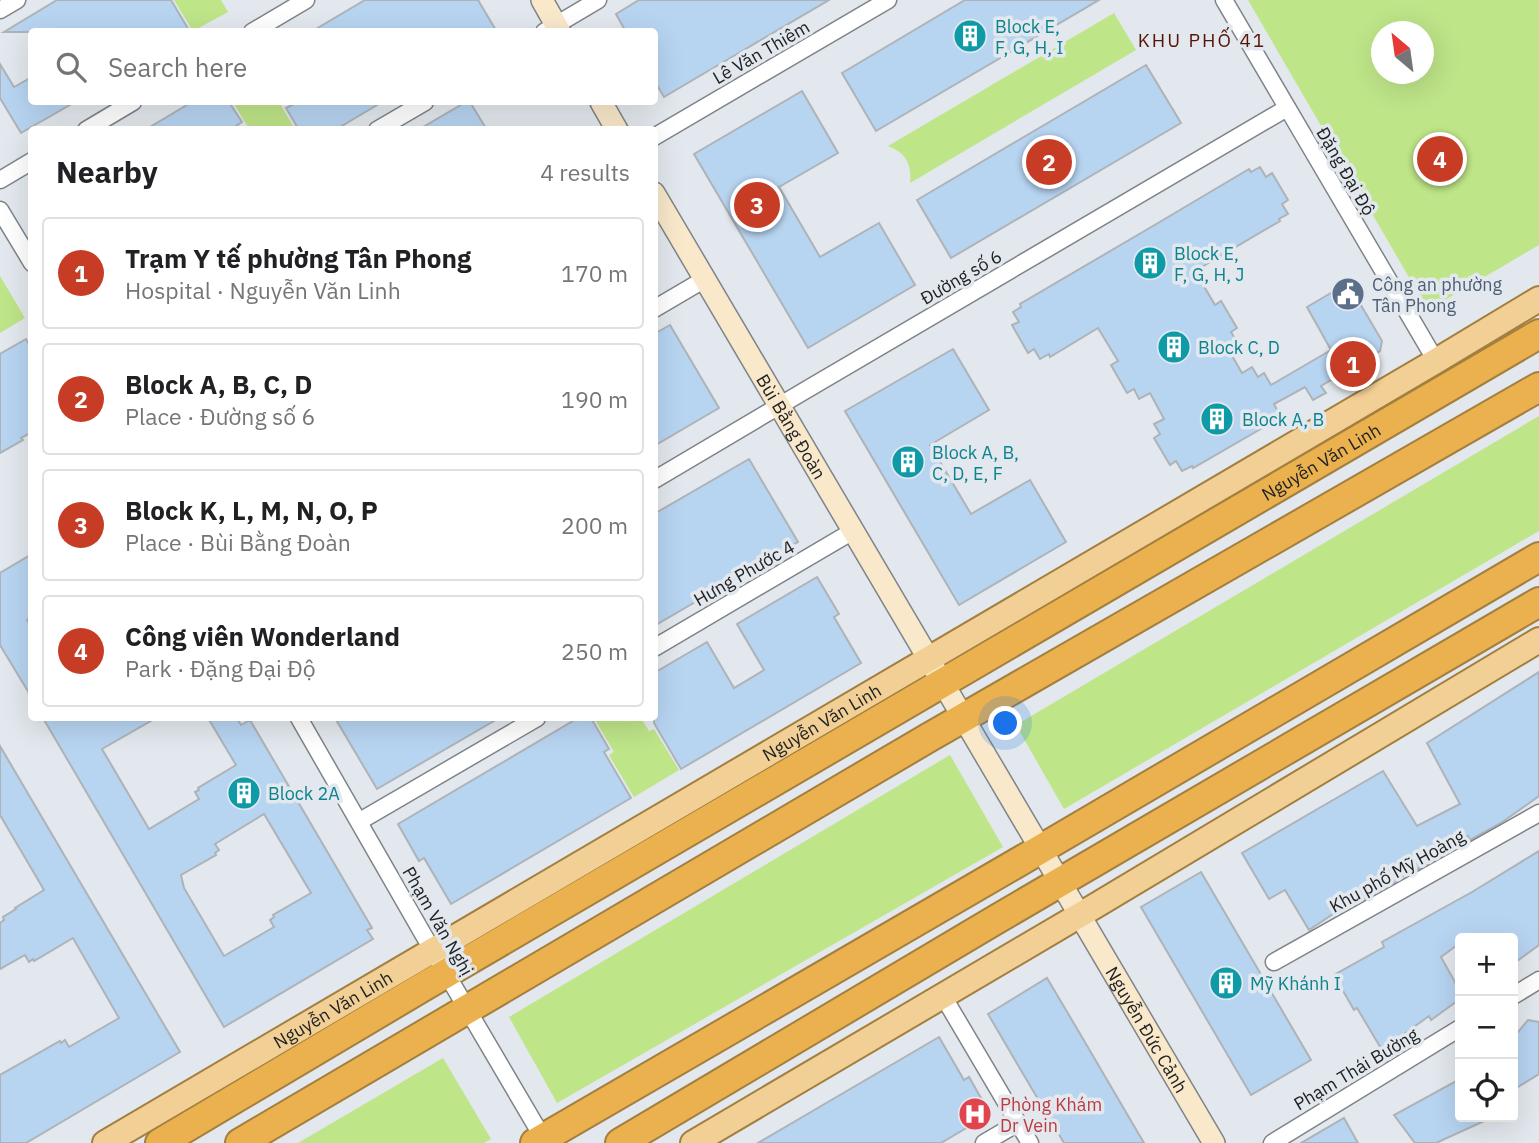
<!DOCTYPE html>
<html lang="en">
<head>
<meta charset="utf-8">
<style>
	body { margin:0; font-family:"IBM Plex Sans",sans-serif; background:#f6f6f6; color:#202124 }
	.controls { position:absolute; right:21px; bottom:21px; display:grid; overflow:hidden; border-radius:7px; box-shadow:0 7px 28px #0002 }
	.controls button { width:63px; height:63px; display:grid; place-items:center; padding:0; border:0; border-bottom:2px solid #e0e0e0; background:#fff; color:#202124; font:35px sans-serif }
	.compass { position:absolute; left:1371px; top:21px; width:63px; height:63px; border-radius:50%; background:#fff; box-shadow:0 7px 28px #0002; rotate:331deg }
	.you { position:absolute; left:1006px; top:724px; width:24px; height:24px; margin:-18px; border:5px solid #fff; border-radius:50%; background:#1a73e8; box-shadow:0 0 0 10px #1a73e833 }
	.badge { display:grid; place-items:center; width:46px; height:46px; border-radius:50%; background:#c73c25; color:#fff; font-size:23px; font-weight:700 }
	.pin { position:absolute; translate:-50% -50%; border:4px solid #fff; box-shadow:0 2px 7px #0006 }
	.list { margin:0; padding:0; list-style:none }
	h2 { display:flex; justify-content:space-between; align-items:center; height:91px; margin:0; padding:0 28px; font-size:30px }
	h2 small { font-size:23px; font-weight:400; color:#757577 }
	.list li { display:grid; grid-template-columns:46px 1fr auto; gap:21px; align-items:center; box-sizing:border-box; height:112px; margin:0 14px 14px; padding:0 14px; border:2px solid #e0e0e0; border-radius:7px }
	.list b { display:block; font-size:26px; white-space:nowrap }
	.list p { margin:0; font-size:23px; white-space:nowrap; color:#757577 }
	.list em { font-size:23px; font-style:normal; color:#757577 }
	.icon { flex:none; width:38px; height:38px; fill:none; stroke:currentColor; stroke-width:2; stroke-linecap:round; stroke-linejoin:round }
	.map { position:relative; flex:none; width:1539px; height:1143px; overflow:hidden }
	.search { position:absolute; background:#fff; box-shadow:0 7px 28px #0002; left:28px; top:28px; width:630px; height:77px; display:flex; align-items:center; gap:18px; box-sizing:border-box; padding:0 24px; border-radius:7px; color:#757577; font-size:26px }
	.panel { position:absolute; background:#fff; box-shadow:0 7px 28px #0002; left:28px; top:126px; width:630px; height:595px; border-radius:7px }
	.map>svg:first-child { display:block }
	.green { fill:#bee588; fill-rule:evenodd }
	.building { fill:#b7d4f1; stroke:#aeb3b8; stroke-width:2; fill-rule:evenodd }
	.lines { fill:none; stroke-linecap:round; stroke-linejoin:round }
	.street-casing { stroke:#7f8489; stroke-width:19 }
	.secondary-casing { stroke:#7f8489; stroke-width:24 }
	.primary-casing { stroke:#a37f3f; stroke-width:28 }
	.highway-casing { stroke:#a37f3f; stroke-width:32 }
	.street { stroke:#fff; stroke-width:16 }
	.secondary { stroke:#f9e8ca; stroke-width:21 }
	.primary { stroke:#f2d095; stroke-width:24 }
	.highway { stroke:#eab14e; stroke-width:28 }
	.labels { text-anchor:middle; dominant-baseline:central; stroke-width:7; stroke-linejoin:round; paint-order:stroke }
	.culture-label { font-size:18px; fill:#0d838f; stroke:#e2e8ed; text-anchor:start }
	.street-label { font-size:18px; fill:#202224; stroke:#e2e8ed }
	.service-label { font-size:18px; fill:#4e5e75; stroke:#e2e8ed; text-anchor:start }
	.health-label { font-size:18px; fill:#be3a42; stroke:#e2e8ed; text-anchor:start }
	.neighbourhood-label { font-size:19px; letter-spacing:2px; fill:#571409; stroke:#e2e8ed }
</style>
</head>
<body>
<div class="map">
<svg width="1539" height="1143" viewBox="0 0 1539 1143">
	<rect width="100%" height="100%" fill="#e2e8ed"/>
	<g class="green">
		<path d="M174,0H221L228,12L193,31Z"/>
		<path d="M1248,0H1539V245L1428,310ZM1382,32H1424V74H1382Z"/>
		<path d="M1114,13L1136,50L910,183C912,164 906,153 888,146Z"/>
		<path d="M233,102H279L295,129H249Z"/>
		<path d="M0,276L25,318L0,333Z"/>
		<path d="M1539,416V531L1064,809L1016,725Z"/>
		<path d="M594,718H641L649,731L654,729L679,770L634,797L609,755L614,752Z"/>
		<path d="M950,755L1003,847L557,1103L509,1017Z"/>
		<path d="M443,1058L491,1139L484,1143H298Z"/>
	</g>
	<g class="building">
		<path d="M57,0H171L190,32H4Z"/>
		<path d="M365,0H478L497,32H311Z"/>
		<path d="M639,0H829L664,97L654,80V32H626L616,14Z"/>
		<path d="M965,0H1099L876,131L842,73Z"/>
		<path d="M0,64L14,87L32,77V102H75L21,133L0,98Z"/>
		<path d="M1146,65L1181,123L951,258L917,200Z"/>
		<path d="M802,91L838,153L779,187L820,257L879,223L915,285L808,348L694,154Z"/>
		<path d="M192,102H229L242,122L230,130H145Z"/>
		<path d="M298,102H382L335,130H299L286,108Z"/>
		<path d="M466,102H470L487,130H418Z"/>
		<path d="M1260,167L1266,177L1272,173L1288,200L1282,204L1288,214L1279,219L1280,221L1195,271L1215,305L1221,301L1237,328L1231,332L1237,342L1227,347L1242,373L1252,367L1258,377L1264,373L1271,385L1331,350L1307,307L1348,283L1382,341L1380,351L1321,386L1326,393L1313,400L1305,387L1274,404L1279,414L1270,420L1271,423L1193,468L1192,466L1182,471L1176,461L1170,465L1154,438L1160,434L1154,424L1164,419L1150,393L1139,399L1134,389L1127,393L1111,365L1118,361L1098,328L1050,357L1049,354L1040,359L1034,349L1028,353L1012,325L1019,322L1013,312L1021,307L1020,304L1158,223L1249,169L1251,172Z"/>
		<path d="M670,325L719,408L654,446V334Z"/>
		<path d="M26,339L32,349V432L21,438L23,440L0,453V354Z"/>
		<path d="M953,349L989,410L930,445L971,514L1030,480L1066,542L959,605L845,411Z"/>
		<path d="M749,459L798,542L654,626V514Z"/>
		<path d="M32,554V617L27,620L32,628V698L0,645V573Z"/>
		<path d="M817,577L839,614L834,617L861,663L681,769L654,723V673L707,642L734,688L764,670L737,624Z"/>
		<path d="M1539,672V796L1501,823L1470,840L1468,836L1438,858L1416,870L1414,868L1395,882L1363,900L1360,896L1309,930L1285,890L1269,899L1242,853L1383,771L1417,826L1460,804L1427,743Z"/>
		<path d="M43,718H156L102,749L149,829L199,799L195,792L199,790L198,788L236,765L208,718H237L241,725L250,720L372,928L367,930L373,939L224,1027ZM264,814L311,893L273,915L274,917L270,920L274,927L224,956L184,888L181,875L216,855L215,853L219,850L215,844Z"/>
		<path d="M335,718H499L377,789Z"/>
		<path d="M578,718H591L609,749L604,752L631,798L451,904L424,858L419,861L398,824Z"/>
		<path d="M0,746L180,1052L26,1143H0V1075L60,1041L61,1043L65,1040L69,1047L119,1018L73,938L34,961L33,959L29,962L25,955L0,969V923L4,920L3,917L16,909L15,908L44,890L0,815Z"/>
		<path d="M1539,851V945L1513,964V938H1460V943L1441,957L1460,991V999L1431,1020L1429,1016L1382,1050L1357,1008L1354,1010L1334,975L1384,947L1382,942L1472,892Z"/>
		<path d="M1201,872L1311,1060L1251,1095L1141,907Z"/>
		<path d="M1047,978L1079,1032L1144,1143H1064L1019,1067L988,1014Z"/>
		<path d="M1528,1020L1539,1022V1074L1513,1090V1038Z"/>
		<path d="M939,1037L964,1080L969,1077L990,1114L941,1143H758Z"/>
		<path d="M1460,1079V1117H1493L1436,1143H1415L1394,1115Z"/>
		<path d="M1344,1118L1358,1143H1301Z"/>
	</g>
	<g class="lines">
		<defs>
			<g id="street">
				<path d="M1224,0L1436,361"/>
				<path d="M0,10L17,0"/>
				<path d="M252,32L306,0"/>
				<path d="M544,32L598,0"/>
				<path d="M86,130L133,102"/>
				<path d="M377,130L425,102"/>
				<path d="M654,137L888,0"/>
				<path d="M0,180L32,161"/>
				<path d="M0,210L32,263"/>
				<path d="M654,309L705,279"/>
				<path d="M654,480L811,387L1287,108"/>
				<path d="M654,648L853,531"/>
				<path d="M299,718L423,934L546,1143"/>
				<path d="M360,821L537,718"/>
				<path d="M1274,962L1539,813"/>
				<path d="M943,996L1030,1143"/>
				<path d="M1513,996L1539,980"/>
				<path d="M984,1143L1018,1123"/>
				<path d="M1272,1143L1460,1028"/>
			</g>
			<g id="secondary">
				<path d="M542,0L560,32"/>
				<path d="M601,102L617,130"/>
				<path id="s1" d="M654,193L1214,1143"/>
			</g>
			<g id="primary">
				<path id="s2" d="M105,1143L1436,361L1539,299"/>
				<path d="M693,1143L1080,915L1539,640"/>
			</g>
			<g id="highway">
				<path id="s3" d="M160,1143L426,985L1539,334"/>
				<path d="M240,1143L928,738L1539,387"/>
				<path d="M535,1143L1041,849L1539,557"/>
				<path d="M620,1143L997,919L1539,602"/>
			</g>
		</defs>
		<use href="#street" class="street-casing"/>
		<use href="#secondary" class="secondary-casing"/>
		<use href="#primary" class="primary-casing"/>
		<use href="#highway" class="highway-casing"/>
		<use href="#street" class="street"/>
		<use href="#secondary" class="secondary"/>
		<use href="#primary" class="primary"/>
		<use href="#highway" class="highway"/>
	</g>
	<defs>
		<symbol id="building-disc" viewBox="-11 -11 22 22"><circle r="9.5" fill="#0f9aa8" stroke="#e2e8ed"/><path d="M-4-6H4V6H1V3H-1V6H-4ZM-2.5-4.3h1.7v1.8h-1.7ZM.8-4.3h1.7v1.8H.8ZM-2.5-1h1.7V.8h-1.7ZM.8-1h1.7V.8H.8Z" fill="#fff"/></symbol>
		<symbol id="civic-disc" viewBox="-11 -11 22 22"><circle r="9.5" fill="#5c6f8a" stroke="#e2e8ed"/><path d="M-.6-6.5H3V-4.5H.6V-3L4-1V1h2V6H-6V1h2V-1L-.6-3ZM-1.2 2.5V6h2.4V2.5Z" fill="#fff"/></symbol>
		<symbol id="hospital-disc" viewBox="-11 -11 22 22"><circle r="9.5" fill="#e0444e" stroke="#e2e8ed"/><path d="M-5-5h3v3.5h4V-5h3V5h-3V1.5h-4V5h-3Z" fill="#fff"/></symbol>
	</defs>
	<g fill-rule="evenodd">
		<use href="#building-disc" x="951" y="17" width="38" height="38"/>
		<use href="#building-disc" x="1131" y="244" width="38" height="38"/>
		<use href="#civic-disc" x="1329" y="275" width="38" height="38"/>
		<use href="#building-disc" x="1155" y="328" width="38" height="38"/>
		<use href="#building-disc" x="1198" y="400" width="38" height="38"/>
		<use href="#building-disc" x="889" y="443" width="38" height="38"/>
		<use href="#building-disc" x="225" y="774" width="38" height="38"/>
		<use href="#building-disc" x="1207" y="964" width="38" height="38"/>
		<use href="#hospital-disc" x="956" y="1095" width="38" height="38"/>
	</g>
	<g class="labels">
		<g class="culture-label">
			<text x="995" y="26">Block E,<tspan x="995" dy="21">F, G, H, I</tspan></text>
			<text x="1174" y="253">Block E,<tspan x="1174" dy="21">F, G, H, J</tspan></text>
			<text x="1198" y="347">Block C, D</text>
			<text x="1242" y="419">Block A, B</text>
			<text x="932" y="452">Block A, B,<tspan x="932" dy="21">C, D, E, F</tspan></text>
			<text x="268" y="793">Block 2A</text>
			<text x="1250" y="983">Mỹ Khánh I</text>
		</g>
		<g class="street-label">
			<text transform="translate(761 52) rotate(-30)">Lê Văn Thiêm</text>
			<text transform="translate(1346 171) rotate(60)">Đặng Đại Độ</text>
			<text transform="translate(961 277) rotate(-30)">Đường số 6</text>
			<text stroke="none"><textPath href="#s1" startOffset="271">Bùi Bằng Đoàn</textPath></text>
			<text stroke="none"><textPath href="#s3" startOffset="1346">Nguyễn Văn Linh</textPath></text>
			<text transform="translate(744 573) rotate(-30)">Hưng Phước 4</text>
			<text stroke="none"><textPath href="#s2" startOffset="831">Nguyễn Văn Linh</textPath></text>
			<text transform="translate(1397 871) rotate(-29)">Khu phố Mỹ Hoàng</text>
			<text transform="translate(438 921) rotate(60)">Phạm Văn Nghị</text>
			<text stroke="none"><textPath href="#s2" startOffset="264">Nguyễn Văn Linh</textPath></text>
			<text stroke="none"><textPath href="#s1" startOffset="971">Nguyễn Đức Cảnh</textPath></text>
			<text transform="translate(1356 1069) rotate(-31)">Phạm Thái Bường</text>
		</g>
		<g class="service-label">
			<text x="1372" y="284">Công an phường<tspan x="1372" dy="21">Tân Phong</tspan></text>
		</g>
		<g class="health-label">
			<text x="1000" y="1104">Phòng Khám<tspan x="1000" dy="21">Dr Vein</tspan></text>
		</g>
		<g class="neighbourhood-label">
			<text x="1202" y="40">KHU PHỐ 41</text>
		</g>
	</g>
</svg>
<div class="controls">
<button>+</button>
<button>−</button>
<button><svg class="icon" aria-label="locate" viewBox="0 0 24 24"><circle cx="12" cy="12" r="6"/><path d="M12 2v4M12 18v4M2 12h4M18 12h4"/></svg></button>
</div>
<svg class="compass" viewBox="-18 -18 36 36"><path d="M0-13l5 13h-10z" fill="#e53935"/><path d="M0 13l5-13h-10z" fill="#757577"/></svg>
<div class="you"></div>
<div class="pin badge" style="left:1353px;top:364px">1</div>
<div class="pin badge" style="left:1049px;top:162px">2</div>
<div class="pin badge" style="left:757px;top:205px">3</div>
<div class="pin badge" style="left:1440px;top:159px">4</div>
<div class="search"><svg class="icon" aria-label="search" viewBox="0 0 24 24"><circle cx="10" cy="10" r="6"/><path d="M15 15l6 6"/></svg>Search here</div>
<section class="panel">
<h2>Nearby<small>4 results</small></h2>
<ul class="list">
<li><span class="badge">1</span><div><b>Trạm Y tế phường Tân Phong</b><p>Hospital · Nguyễn Văn Linh</p></div><em>170 m</em></li>
<li><span class="badge">2</span><div><b>Block A, B, C, D</b><p>Place · Đường số 6</p></div><em>190 m</em></li>
<li><span class="badge">3</span><div><b>Block K, L, M, N, O, P</b><p>Place · Bùi Bằng Đoàn</p></div><em>200 m</em></li>
<li><span class="badge">4</span><div><b>Công viên Wonderland</b><p>Park · Đặng Đại Độ</p></div><em>250 m</em></li>
</ul>
</section>
</div>
</body>
</html>
